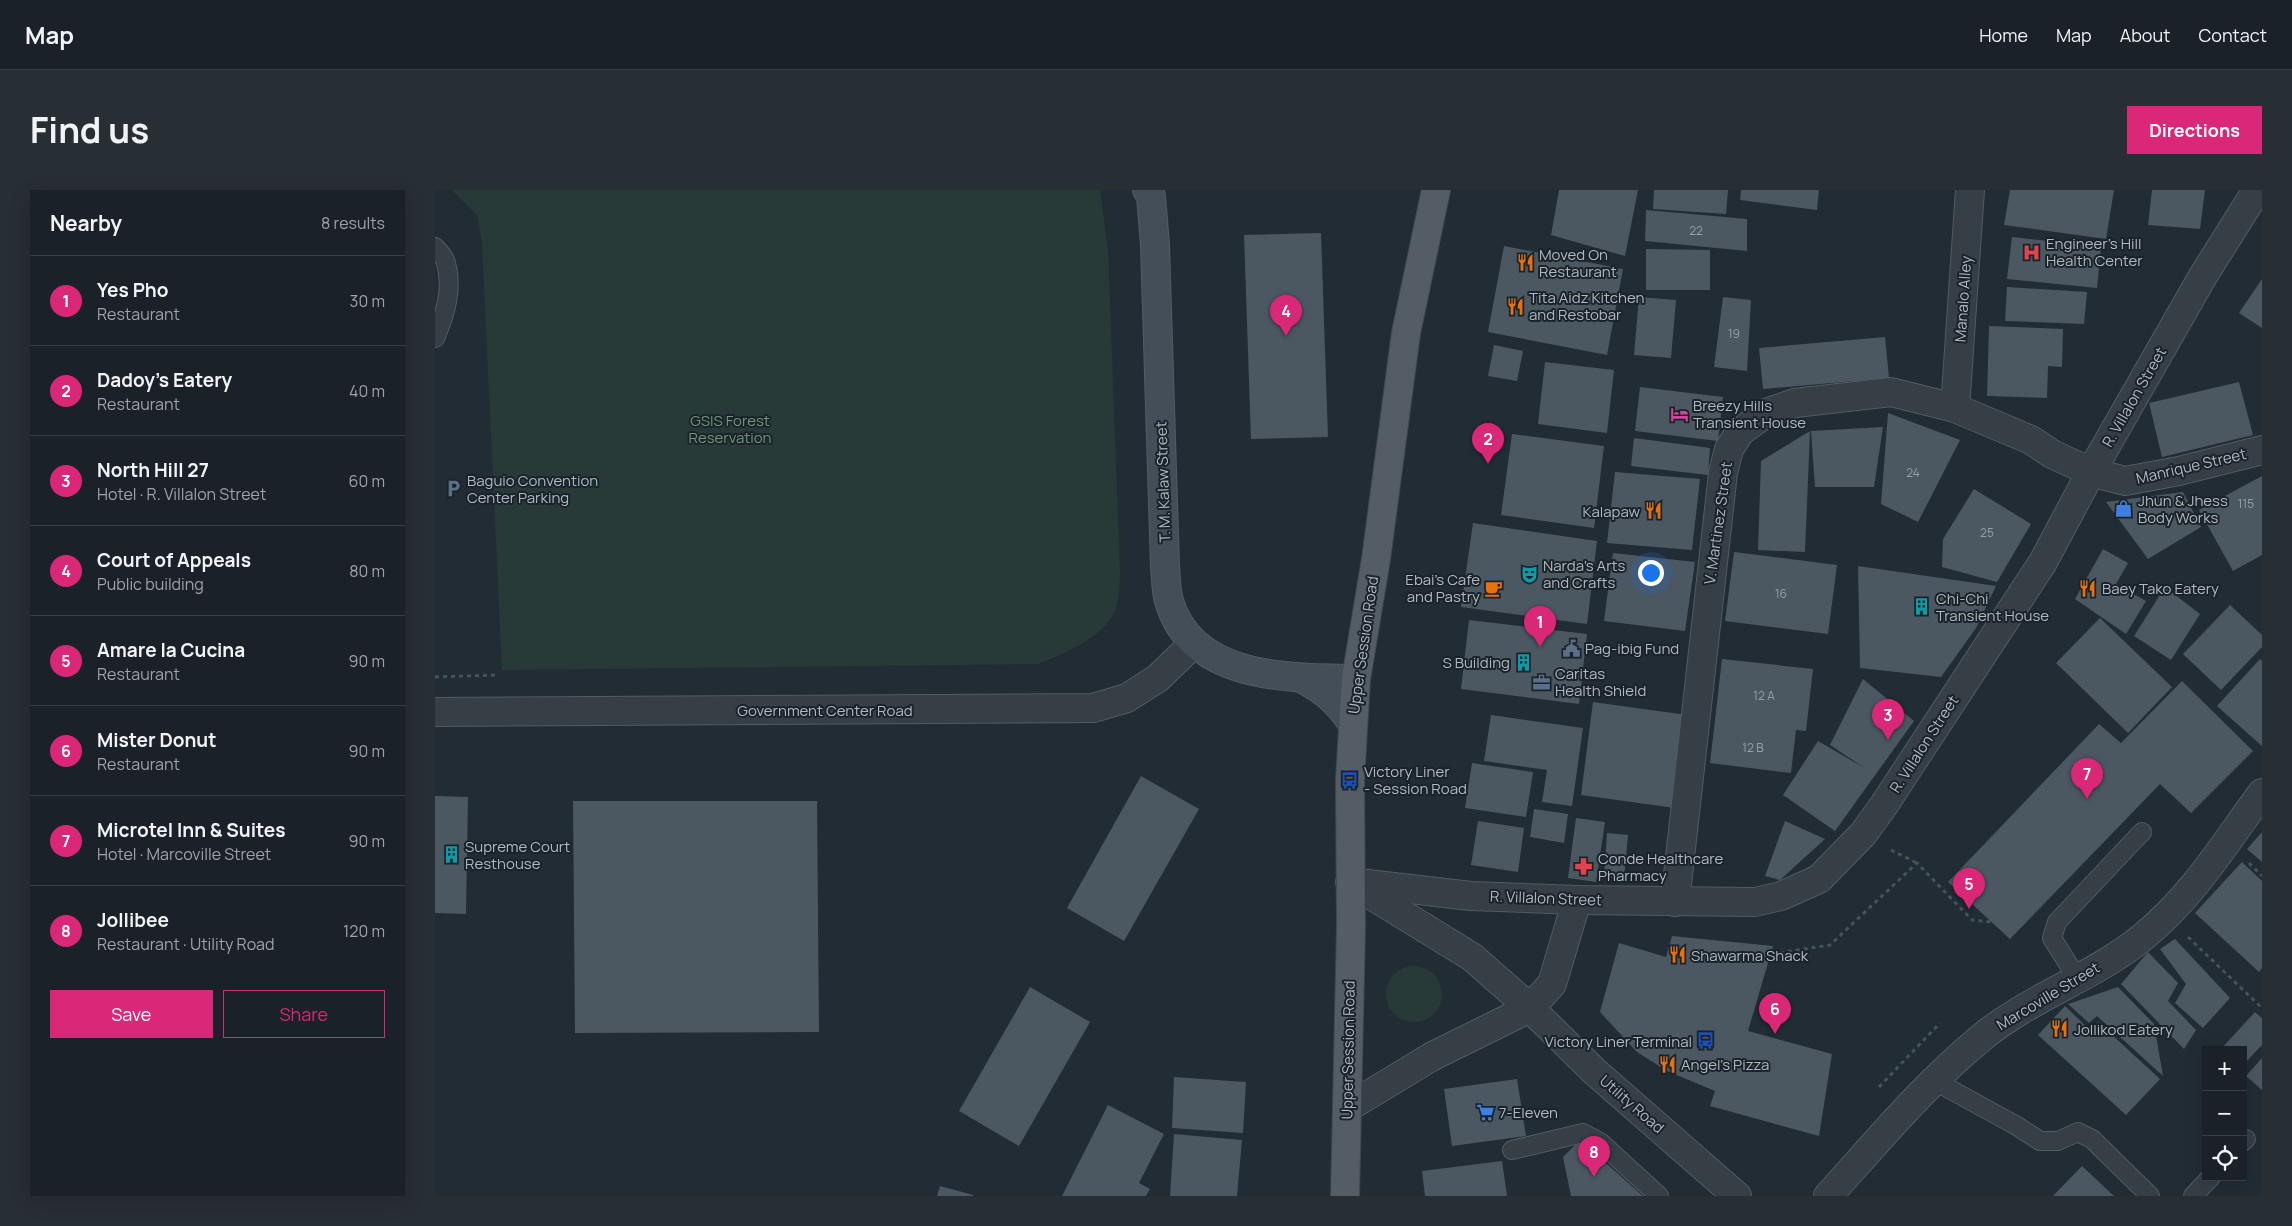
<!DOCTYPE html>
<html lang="en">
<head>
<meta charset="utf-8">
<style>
	body { margin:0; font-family:Manrope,sans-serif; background:#272e34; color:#f1f3f6 }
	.controls { position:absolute; right:15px; bottom:15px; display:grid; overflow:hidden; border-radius:0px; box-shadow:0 5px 20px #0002 }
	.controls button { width:45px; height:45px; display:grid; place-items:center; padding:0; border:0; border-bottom:1px solid #383e45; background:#1a2128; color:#f1f3f6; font:25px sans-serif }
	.you { position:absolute; left:1215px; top:382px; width:18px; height:18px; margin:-12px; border:4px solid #fff; border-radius:50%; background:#1a73e8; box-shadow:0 0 0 8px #1a73e833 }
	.badge { display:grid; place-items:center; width:32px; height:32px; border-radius:50%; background:#db2777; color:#fff; font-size:16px; font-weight:700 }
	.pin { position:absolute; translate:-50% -41px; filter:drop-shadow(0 1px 2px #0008) }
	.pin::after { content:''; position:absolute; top:26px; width:18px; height:15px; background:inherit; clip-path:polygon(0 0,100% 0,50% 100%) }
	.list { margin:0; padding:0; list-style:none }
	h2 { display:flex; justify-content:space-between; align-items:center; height:65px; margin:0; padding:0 20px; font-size:21px }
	h2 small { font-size:16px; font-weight:400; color:#9fa3a8 }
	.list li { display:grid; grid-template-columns:32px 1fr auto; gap:15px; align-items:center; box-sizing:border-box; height:90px; padding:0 20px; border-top:1px solid #383e45 }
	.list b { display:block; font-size:19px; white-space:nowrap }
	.list p { margin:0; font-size:16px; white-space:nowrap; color:#9fa3a8 }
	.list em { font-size:16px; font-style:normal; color:#9fa3a8 }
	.actions { display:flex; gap:10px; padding:15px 20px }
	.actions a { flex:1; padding:11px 0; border:1px solid #db2777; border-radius:0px; text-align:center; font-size:18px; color:#db2777 }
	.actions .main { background:#db2777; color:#fff }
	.icon { flex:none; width:28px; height:28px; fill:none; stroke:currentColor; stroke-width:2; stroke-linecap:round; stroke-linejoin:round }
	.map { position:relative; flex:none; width:1827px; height:1006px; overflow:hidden; border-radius:0px }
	header { display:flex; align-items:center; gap:30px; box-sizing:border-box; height:70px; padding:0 25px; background:#1a2128; border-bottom:1px solid #383e45 }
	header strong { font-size:24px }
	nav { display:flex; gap:28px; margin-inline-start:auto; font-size:18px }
	.intro { display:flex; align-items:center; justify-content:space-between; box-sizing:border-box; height:120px; padding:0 30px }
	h1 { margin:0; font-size:35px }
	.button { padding:12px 22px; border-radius:0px; background:#db2777; color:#fff; font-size:18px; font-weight:700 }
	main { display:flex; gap:30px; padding:0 30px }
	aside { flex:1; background:#1a2128; border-radius:0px; box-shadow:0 5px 20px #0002 }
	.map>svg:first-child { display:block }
	.green { fill:#273a38 }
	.building { fill:#4b5761 }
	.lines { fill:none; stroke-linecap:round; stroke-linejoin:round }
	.lane-casing { stroke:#535c63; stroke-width:20 }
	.street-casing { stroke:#535c63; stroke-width:30 }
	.secondary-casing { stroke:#535c63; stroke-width:30 }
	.primary-casing { stroke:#3f474f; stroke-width:30 }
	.path { stroke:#455; stroke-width:3; stroke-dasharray:4 4; stroke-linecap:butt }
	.lane { stroke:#363e46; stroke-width:18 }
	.street { stroke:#363e46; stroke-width:28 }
	.secondary { stroke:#444e58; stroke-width:28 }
	.primary { stroke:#545d66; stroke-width:28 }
	.labels { text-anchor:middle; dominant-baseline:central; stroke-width:4; stroke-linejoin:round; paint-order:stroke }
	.number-label { font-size:12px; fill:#97a0aa }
	.poi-label { font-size:15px; fill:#b0b9c2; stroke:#1b232a; text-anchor:start }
	.street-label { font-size:15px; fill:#b0b9c2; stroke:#1b232a }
	.park-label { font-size:15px; fill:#719676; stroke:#1b232a }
</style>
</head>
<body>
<header>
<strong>Map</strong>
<nav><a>Home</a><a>Map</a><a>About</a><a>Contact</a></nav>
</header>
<div class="intro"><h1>Find us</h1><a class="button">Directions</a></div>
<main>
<aside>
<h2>Nearby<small>8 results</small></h2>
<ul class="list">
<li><span class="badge">1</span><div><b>Yes Pho</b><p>Restaurant</p></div><em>30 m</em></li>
<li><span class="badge">2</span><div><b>Dadoy's Eatery</b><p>Restaurant</p></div><em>40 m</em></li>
<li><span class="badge">3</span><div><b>North Hill 27</b><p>Hotel · R. Villalon Street</p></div><em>60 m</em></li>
<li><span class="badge">4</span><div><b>Court of Appeals</b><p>Public building</p></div><em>80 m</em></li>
<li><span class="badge">5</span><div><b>Amare la Cucina</b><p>Restaurant</p></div><em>90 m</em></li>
<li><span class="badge">6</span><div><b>Mister Donut</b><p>Restaurant</p></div><em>90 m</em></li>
<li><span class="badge">7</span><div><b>Microtel Inn &amp; Suites</b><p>Hotel · Marcoville Street</p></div><em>90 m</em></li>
<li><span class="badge">8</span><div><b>Jollibee</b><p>Restaurant · Utility Road</p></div><em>120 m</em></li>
</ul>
<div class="actions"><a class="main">Save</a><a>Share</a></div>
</aside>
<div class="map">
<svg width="1827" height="1006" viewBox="0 0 1827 1006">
	<rect width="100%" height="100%" fill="#222c35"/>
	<g class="green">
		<path d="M17,0H665L673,60L685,381C684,394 685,410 679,423C667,448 628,464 603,474L67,480L47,52L42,25Z"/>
		<circle cx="979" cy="804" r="28"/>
	</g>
	<g class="building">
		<path d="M1124,0H1203L1190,66L1116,45Z"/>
		<path d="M1219,0H1293L1291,24L1218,19Z"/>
		<path d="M1306,0H1384L1382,20L1305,10Z"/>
		<path d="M1575,0H1679L1671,49L1569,35Z"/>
		<path d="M1717,0H1770L1765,39L1713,35Z"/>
		<path d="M1211,20L1312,29V61L1210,51Z"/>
		<path d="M886,43L893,247L816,249L809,45Z"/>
		<path d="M1577,47L1666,57L1662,98L1572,89Z"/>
		<path d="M1069,56L1188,79L1172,165L1053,142Z"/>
		<path d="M1211,59L1275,60V100H1211Z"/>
		<path d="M1827,89V138L1804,123Z"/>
		<path d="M1572,97L1652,102L1649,134L1570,131Z"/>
		<path d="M1204,107L1241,110L1236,168L1199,165Z"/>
		<path d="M1288,107L1316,110L1312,181L1279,177Z"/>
		<path d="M1554,136L1628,139L1627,177L1613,176L1612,208L1552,206Z"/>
		<path d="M1450,147L1454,188L1328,199L1324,158Z"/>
		<path d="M1059,155L1088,161L1082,191L1053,186Z"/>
		<path d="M1110,172L1179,180L1172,243L1103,234Z"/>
		<path d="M1804,192L1818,245L1727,267L1714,213Z"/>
		<path d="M1205,197L1288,207L1283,251L1200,241Z"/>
		<path d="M1453,223L1525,250L1483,332L1446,314Z"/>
		<path d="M1448,237L1439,297H1380L1376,241Z"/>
		<path d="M1375,241L1370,362L1323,360L1326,271Z"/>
		<path d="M1077,244L1169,256L1159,338L1066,325Z"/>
		<path d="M1199,248L1275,258L1273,285L1196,276Z"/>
		<path d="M1180,282L1265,289L1257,360L1172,353Z"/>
		<path d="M1827,286V365L1798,381L1764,320Z"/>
		<path d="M1539,299L1596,334L1562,392L1507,377L1508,349Z"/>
		<path d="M1748,302L1766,337L1713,369L1671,312Z"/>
		<path d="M1038,333L1162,351L1152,434L1026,417Z"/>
		<path d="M1668,359L1693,373L1681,394L1711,411L1691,444L1640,409Z"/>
		<path d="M1299,362L1402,375L1393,444L1290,431Z"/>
		<path d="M1178,363L1260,372L1250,441L1169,431Z"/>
		<path d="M1423,376L1561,396L1541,438L1506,487L1425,478Z"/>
		<path d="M1730,397L1765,424L1736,470L1699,446Z"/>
		<path d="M1795,415L1827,445V457L1786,500L1748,464Z"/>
		<path d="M1665,428L1737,497L1693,543L1621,473Z"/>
		<path d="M1034,430L1152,444L1144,514L1026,499Z"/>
		<path d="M1287,469L1378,479L1371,541L1361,540L1356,583L1275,573Z"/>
		<path d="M1825,469L1827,471V556L1782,516Z"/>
		<path d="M1428,489L1479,531L1400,641L1348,605L1383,551L1431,579L1395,555Z"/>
		<path d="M1747,491L1818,561L1756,623L1725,594L1575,749L1513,692L1664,534L1686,553Z"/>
		<path d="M1158,512L1259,526L1247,619L1146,605Z"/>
		<path d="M1056,525L1148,538L1137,616L1107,612L1112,580L1049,571Z"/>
		<path d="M1037,573L1098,582L1091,627L1030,618Z"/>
		<path d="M706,586L764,619L689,751L632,718Z"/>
		<path d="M0,606L33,607L31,724L0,723Z"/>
		<path d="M138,611H382L384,842L140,843Z"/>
		<path d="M1099,619L1133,624L1129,653L1095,647Z"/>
		<path d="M1141,628L1170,632L1161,692L1133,688Z"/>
		<path d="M1043,631L1089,638L1083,682L1036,675Z"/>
		<path d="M1350,631L1390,649L1345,690L1330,686Z"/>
		<path d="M1827,642V672L1812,659Z"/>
		<path d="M1172,643L1193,645L1189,689L1169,687Z"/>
		<path d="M1807,672L1827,691V778L1824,782L1760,723Z"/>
		<path d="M1237,746L1338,756L1313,841L1397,864L1384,946L1275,916L1280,901L1232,881L1202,862L1165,822L1184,753L1231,767Z"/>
		<path d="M1740,749L1795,808L1768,838L1740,813L1751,794L1725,759Z"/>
		<path d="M1713,762L1743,793L1733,811L1761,840L1749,859L1686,794Z"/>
		<path d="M595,797L655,832L584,956L524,921Z"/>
		<path d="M1683,797L1719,834L1728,886L1662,826L1654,833L1633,814Z"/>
		<path d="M1630,816L1655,840L1663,832L1725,889L1691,925L1603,845Z"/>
		<path d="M1820,822L1827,828V855L1808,875V860H1785Z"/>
		<path d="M1827,868V900L1811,886Z"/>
		<path d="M739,887L811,892L808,943L737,938Z"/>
		<path d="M1082,889L1091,946L1017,956L1009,899Z"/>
		<path d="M673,915L729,944L704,993L715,999L711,1006H627Z"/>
		<path d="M739,944L807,950L802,1006H735Z"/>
		<path d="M1145,950L1208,1006H1136L1128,967Z"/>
		<path d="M1067,971L1072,1006H990L987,981Z"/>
		<path d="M1647,976L1679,1006H1618Z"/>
		<path d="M505,996L538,1005V1006H502Z"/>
	</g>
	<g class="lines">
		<defs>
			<g id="lane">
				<path d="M0,57C4,62 10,67 11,73C18,98 10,126 0,148"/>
				<path d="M1642,788L1617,748L1622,732L1707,642"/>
				<path d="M1498,890L1582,936L1605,951H1623L1643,942L1657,949L1715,1006"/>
				<path d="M1808,952L1811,949"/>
				<path d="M1077,960L1148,943L1165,952L1224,1006"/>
				<path d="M1758,1006L1776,987"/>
			</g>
			<g id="street">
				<path d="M1520,218L1535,0"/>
				<path d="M0,522L658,518L692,508L723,488L759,453"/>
				<path d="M915,692L1036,706L1142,710L1320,712L1346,706L1384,689L1428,644L1449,615L1608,372L1656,282L1768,86L1822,0"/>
				<path d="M923,697L1037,767L1095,818L1159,881L1302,1006"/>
				<path d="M1240,712L1288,283L1294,259L1305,242L1331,223L1360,213L1456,202L1520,218L1596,250L1617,264L1656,282L1690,291L1744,281L1827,260"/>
				<path d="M912,918L996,867L1095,818L1117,794L1142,710"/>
				<path d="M1393,1006C1442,952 1489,895 1546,848C1595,807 1660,787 1709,746C1758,706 1790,653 1827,603"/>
			</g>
			<g id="secondary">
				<path d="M712,0L716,6L720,55L730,377C731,388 731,401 734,411C757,490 854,488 921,489"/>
				<path d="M868,489C891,502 902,511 917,533"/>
			</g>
			<path id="primary" d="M910,1006L916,738L915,590L921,489L941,369L971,143L1001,0"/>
		</defs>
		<use href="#lane" class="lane-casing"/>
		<use href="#street" class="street-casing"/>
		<use href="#secondary" class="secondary-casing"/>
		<use href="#primary" class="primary-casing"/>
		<g class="path">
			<path d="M0,487L62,485"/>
			<path d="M1456,660L1482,673"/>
			<path d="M1814,673L1827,686"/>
			<path d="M1753,747L1827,818"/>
			<path d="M1337,764L1395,755L1482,673L1537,730L1556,732"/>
			<path d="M1444,897L1505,833"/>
		</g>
		<use href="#lane" class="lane"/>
		<use href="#street" class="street"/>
		<use href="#secondary" class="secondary"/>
		<use href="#primary" class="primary"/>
	</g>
	<defs>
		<symbol id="hospital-bare" viewBox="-9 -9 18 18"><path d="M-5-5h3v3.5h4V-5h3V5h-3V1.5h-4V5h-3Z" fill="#e0444e" stroke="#1b232a" stroke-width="2.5" paint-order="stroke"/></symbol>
		<symbol id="restaurant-bare" viewBox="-9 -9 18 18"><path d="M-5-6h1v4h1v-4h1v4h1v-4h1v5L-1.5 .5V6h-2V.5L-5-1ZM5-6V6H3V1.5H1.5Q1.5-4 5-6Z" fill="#e8710a" stroke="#1b232a" stroke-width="2.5" paint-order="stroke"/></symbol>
		<symbol id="hotel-bare" viewBox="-9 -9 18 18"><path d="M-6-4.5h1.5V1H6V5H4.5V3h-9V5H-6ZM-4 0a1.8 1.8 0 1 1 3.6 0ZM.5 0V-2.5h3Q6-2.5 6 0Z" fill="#d1479c" stroke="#1b232a" stroke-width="2.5" paint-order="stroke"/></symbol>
		<symbol id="parking-bare" viewBox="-9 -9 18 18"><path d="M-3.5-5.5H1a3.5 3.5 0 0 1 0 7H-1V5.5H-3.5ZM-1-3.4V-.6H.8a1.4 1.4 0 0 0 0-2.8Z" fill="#5c6f8a" stroke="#1b232a" stroke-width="2.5" paint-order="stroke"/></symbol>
		<symbol id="shop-bare" viewBox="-9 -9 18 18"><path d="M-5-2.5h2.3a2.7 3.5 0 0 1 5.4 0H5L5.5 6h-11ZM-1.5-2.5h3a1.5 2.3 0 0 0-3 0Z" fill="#3f7fe0" stroke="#1b232a" stroke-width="2.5" paint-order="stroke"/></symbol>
		<symbol id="theatre-bare" viewBox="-9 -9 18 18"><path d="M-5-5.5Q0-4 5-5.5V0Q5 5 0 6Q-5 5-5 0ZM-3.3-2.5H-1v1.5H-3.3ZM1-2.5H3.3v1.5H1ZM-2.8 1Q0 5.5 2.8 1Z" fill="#0f9aa8" stroke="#1b232a" stroke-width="2.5" paint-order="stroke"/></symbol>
		<symbol id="cafe-bare" viewBox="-9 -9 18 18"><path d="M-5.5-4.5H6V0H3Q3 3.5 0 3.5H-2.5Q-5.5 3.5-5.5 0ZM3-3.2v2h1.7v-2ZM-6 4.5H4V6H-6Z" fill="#e8710a" stroke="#1b232a" stroke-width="2.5" paint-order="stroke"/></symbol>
		<symbol id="building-bare" viewBox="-9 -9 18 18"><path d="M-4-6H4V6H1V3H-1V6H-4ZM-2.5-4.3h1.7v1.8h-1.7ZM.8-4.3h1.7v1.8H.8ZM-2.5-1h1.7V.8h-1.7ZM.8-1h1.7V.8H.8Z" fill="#0f9aa8" stroke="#1b232a" stroke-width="2.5" paint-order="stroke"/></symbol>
		<symbol id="civic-bare" viewBox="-9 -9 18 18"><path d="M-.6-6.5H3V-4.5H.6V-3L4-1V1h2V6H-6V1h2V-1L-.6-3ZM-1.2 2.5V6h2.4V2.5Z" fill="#5c6f8a" stroke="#1b232a" stroke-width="2.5" paint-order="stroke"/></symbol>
		<symbol id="office-bare" viewBox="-9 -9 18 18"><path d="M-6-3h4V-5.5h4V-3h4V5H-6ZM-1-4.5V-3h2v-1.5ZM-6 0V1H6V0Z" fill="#5c6f8a" stroke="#1b232a" stroke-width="2.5" paint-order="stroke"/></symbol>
		<symbol id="bus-bare" viewBox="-9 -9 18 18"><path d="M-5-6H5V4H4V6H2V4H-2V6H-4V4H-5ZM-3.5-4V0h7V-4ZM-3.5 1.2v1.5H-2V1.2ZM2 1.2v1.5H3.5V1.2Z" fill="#1a4fb4" stroke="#1b232a" stroke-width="2.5" paint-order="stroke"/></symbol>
		<symbol id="pharmacy-bare" viewBox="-9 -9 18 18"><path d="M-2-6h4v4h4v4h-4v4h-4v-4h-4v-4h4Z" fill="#e0444e" stroke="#1b232a" stroke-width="2.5" paint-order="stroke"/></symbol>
		<symbol id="supermarket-bare" viewBox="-9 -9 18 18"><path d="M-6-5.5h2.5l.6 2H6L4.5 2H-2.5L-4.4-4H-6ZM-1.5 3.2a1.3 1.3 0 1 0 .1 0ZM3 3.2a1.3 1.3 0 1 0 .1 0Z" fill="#3f7fe0" stroke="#1b232a" stroke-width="2.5" paint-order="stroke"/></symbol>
	</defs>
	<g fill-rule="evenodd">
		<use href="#hospital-bare" x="1584" y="50" width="25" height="25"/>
		<use href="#restaurant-bare" x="1078" y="60" width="25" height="25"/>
		<use href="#restaurant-bare" x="1068" y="104" width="25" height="25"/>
		<use href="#hotel-bare" x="1232" y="212" width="25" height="25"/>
		<use href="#parking-bare" x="6" y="286" width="25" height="25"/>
		<use href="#shop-bare" x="1676" y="306" width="25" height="25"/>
		<use href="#restaurant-bare" x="1206" y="308" width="25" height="25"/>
		<use href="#theatre-bare" x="1082" y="372" width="25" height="25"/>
		<use href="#cafe-bare" x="1046" y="386" width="25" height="25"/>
		<use href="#restaurant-bare" x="1640" y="386" width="25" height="25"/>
		<use href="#building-bare" x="1474" y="404" width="25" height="25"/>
		<use href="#civic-bare" x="1124" y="446" width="25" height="25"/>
		<use href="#building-bare" x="1076" y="460" width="25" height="25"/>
		<use href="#office-bare" x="1094" y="480" width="25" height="25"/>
		<use href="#bus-bare" x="902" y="578" width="25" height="25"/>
		<use href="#building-bare" x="4" y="652" width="25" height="25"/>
		<use href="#pharmacy-bare" x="1136" y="664" width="25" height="25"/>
		<use href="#restaurant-bare" x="1230" y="752" width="25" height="25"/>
		<use href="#restaurant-bare" x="1612" y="826" width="25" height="25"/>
		<use href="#bus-bare" x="1258" y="838" width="25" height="25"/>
		<use href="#restaurant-bare" x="1220" y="862" width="25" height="25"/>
		<use href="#supermarket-bare" x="1038" y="910" width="25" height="25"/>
	</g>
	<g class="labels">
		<g class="number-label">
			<text x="1261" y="40">22</text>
			<text x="1299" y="143">19</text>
			<text x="1478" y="282">24</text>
			<text x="1811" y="313">115</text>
			<text x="1552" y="342">25</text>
			<text x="1346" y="403">16</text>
			<text x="1329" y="505">12 A</text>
			<text x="1318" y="557">12 B</text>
		</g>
		<g class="poi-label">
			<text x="1611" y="53">Engineer's Hill<tspan x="1611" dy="17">Health Center</tspan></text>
			<text x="1104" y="64">Moved On<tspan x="1104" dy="17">Restaurant</tspan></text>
			<text x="1094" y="107">Tita Aidz Kitchen<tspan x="1094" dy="17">and Restobar</tspan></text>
			<text x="1258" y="215">Breezy Hills<tspan x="1258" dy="17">Transient House</tspan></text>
			<text x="32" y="290">Baguio Convention<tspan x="32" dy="17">Center Parking</tspan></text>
			<text x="1703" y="310">Jhun &amp; Jhess<tspan x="1703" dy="17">Body Works</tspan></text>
			<text x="1205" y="321" text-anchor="end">Kalapaw</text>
			<text x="1108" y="375">Narda's Arts<tspan x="1108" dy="17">and Crafts</tspan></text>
			<text x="1045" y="389" text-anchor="end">Ebai's Cafe<tspan x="1045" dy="17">and Pastry</tspan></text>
			<text x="1667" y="398">Baey Tako Eatery</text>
			<text x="1501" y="408">Chi-Chi<tspan x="1501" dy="17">Transient House</tspan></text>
			<text x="1150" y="458">Pag-ibig Fund</text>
			<text x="1075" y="472" text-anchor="end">S Building</text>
			<text x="1120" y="483">Caritas<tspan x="1120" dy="17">Health Shield</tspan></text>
			<text x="929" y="581">Victory Liner<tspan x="929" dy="17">- Session Road</tspan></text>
			<text x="30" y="656">Supreme Court<tspan x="30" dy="17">Resthouse</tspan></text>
			<text x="1163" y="668">Conde Healthcare<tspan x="1163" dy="17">Pharmacy</tspan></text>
			<text x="1256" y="765">Shawarma Shack</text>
			<text x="1639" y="839">Jollikod Eatery</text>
			<text x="1257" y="851" text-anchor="end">Victory Liner Terminal</text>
			<text x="1246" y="874">Angel's Pizza</text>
			<text x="1064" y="922">7-Eleven</text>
		</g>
		<g class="street-label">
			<text transform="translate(1528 109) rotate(-86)">Manalo Alley</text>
			<text transform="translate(1699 207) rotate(-60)">R. Villalon Street</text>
			<text transform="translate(1756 276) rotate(-13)">Manrique Street</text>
			<text transform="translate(728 292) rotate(-92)">T. M. Kalaw Street</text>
			<text transform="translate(1283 333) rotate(-82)">V. Martinez Street</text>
			<text transform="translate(928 455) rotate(-82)">Upper Session Road</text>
			<text x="390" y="520">Government Center Road</text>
			<text transform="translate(1489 554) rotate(-57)">R. Villalon Street</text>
			<text transform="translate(1111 708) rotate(2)">R. Villalon Street</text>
			<text transform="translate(1613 806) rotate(-31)">Marcoville Street</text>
			<text transform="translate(913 860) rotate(-89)">Upper Session Road</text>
			<text transform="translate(1197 914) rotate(41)">Utility Road</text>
		</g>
		<g class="park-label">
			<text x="295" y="230">GSIS Forest<tspan x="295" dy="17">Reservation</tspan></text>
		</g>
	</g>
</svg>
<div class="controls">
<button>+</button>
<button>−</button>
<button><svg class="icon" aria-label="locate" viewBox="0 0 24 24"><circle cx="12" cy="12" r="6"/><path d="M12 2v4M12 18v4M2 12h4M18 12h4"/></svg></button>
</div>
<div class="you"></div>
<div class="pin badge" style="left:1105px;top:457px">1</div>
<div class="pin badge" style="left:1053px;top:274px">2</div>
<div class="pin badge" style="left:1453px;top:550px">3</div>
<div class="pin badge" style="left:851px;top:146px">4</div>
<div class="pin badge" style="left:1534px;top:719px">5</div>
<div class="pin badge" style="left:1340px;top:844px">6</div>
<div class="pin badge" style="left:1652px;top:609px">7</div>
<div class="pin badge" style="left:1159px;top:987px">8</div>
</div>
</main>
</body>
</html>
